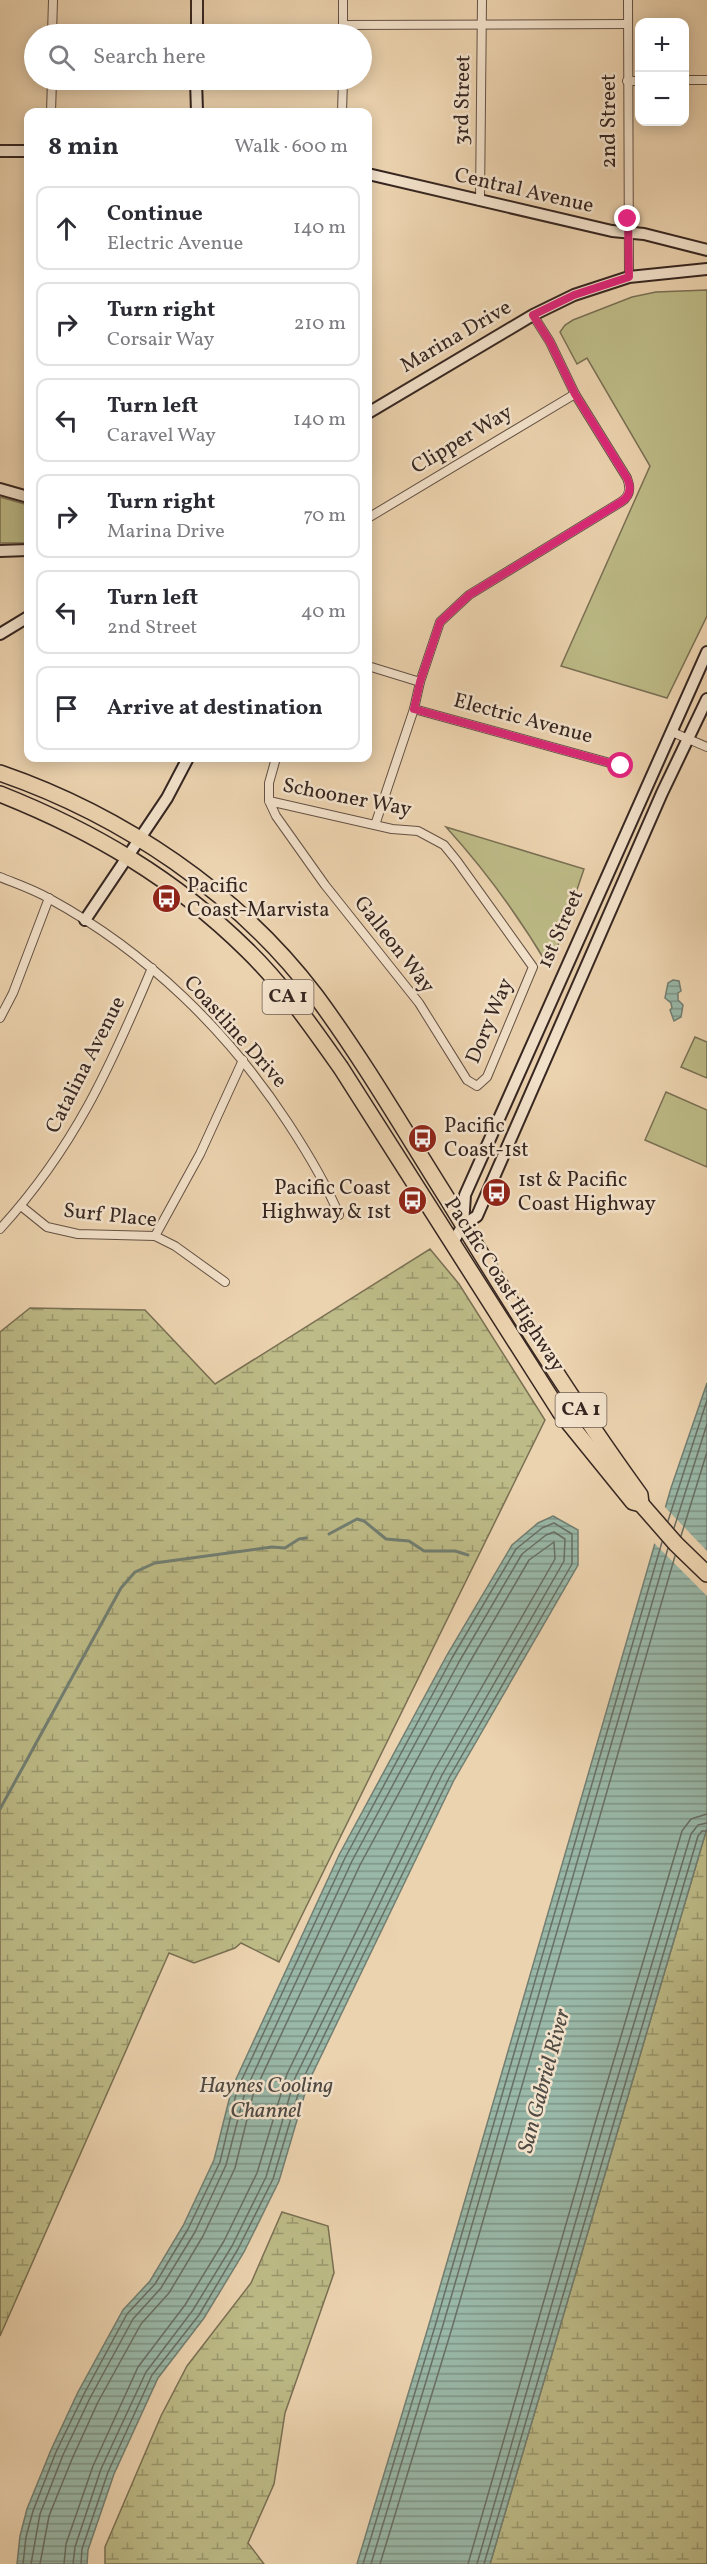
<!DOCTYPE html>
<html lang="en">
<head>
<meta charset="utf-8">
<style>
	body { margin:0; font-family:Vollkorn,serif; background:#f2f2f3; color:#2b2b33 }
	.controls { position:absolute; right:18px; top:18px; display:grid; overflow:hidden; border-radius:12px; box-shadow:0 3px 15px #0003 }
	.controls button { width:54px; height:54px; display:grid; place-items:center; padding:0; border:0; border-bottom:2px solid #e1e1e2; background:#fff; color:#2b2b33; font:30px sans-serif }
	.stop { position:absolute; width:18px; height:18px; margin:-14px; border:4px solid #db2777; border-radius:50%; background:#fff }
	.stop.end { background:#db2777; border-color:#fff; box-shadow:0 2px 6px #0008 }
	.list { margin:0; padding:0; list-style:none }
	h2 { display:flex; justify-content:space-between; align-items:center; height:78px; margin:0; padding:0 24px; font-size:26px }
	h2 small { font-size:20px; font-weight:400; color:#7c7c81 }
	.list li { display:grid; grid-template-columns:39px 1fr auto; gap:18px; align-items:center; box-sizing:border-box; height:84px; margin:0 12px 12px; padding:0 12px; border:2px solid #e1e1e2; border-radius:12px }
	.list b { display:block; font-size:22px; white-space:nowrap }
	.list p { margin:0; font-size:20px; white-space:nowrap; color:#7c7c81 }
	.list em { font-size:20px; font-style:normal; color:#7c7c81 }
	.icon { flex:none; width:33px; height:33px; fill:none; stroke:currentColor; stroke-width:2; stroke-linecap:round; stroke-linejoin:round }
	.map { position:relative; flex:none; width:707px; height:2564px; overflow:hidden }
	.search { position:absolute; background:#fff; box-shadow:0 3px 15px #0003; left:24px; top:24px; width:348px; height:66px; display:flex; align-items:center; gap:15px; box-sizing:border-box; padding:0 21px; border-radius:33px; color:#7c7c81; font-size:22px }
	.panel { position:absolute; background:#fff; box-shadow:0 3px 15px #0003; left:24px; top:108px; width:348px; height:654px; border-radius:12px }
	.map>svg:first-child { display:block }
	.green { fill:#bdbb87; stroke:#7a7054; stroke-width:1.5 }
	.wetland { fill:url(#wetland-marsh); stroke:#7a7054; stroke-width:1.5 }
	.water { fill:url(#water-rules); stroke:#717e72; stroke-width:1.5 }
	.pier { fill:#ecd3af }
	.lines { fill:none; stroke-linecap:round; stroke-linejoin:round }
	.shore { stroke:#686f64; stroke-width:1.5 }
	.stream { stroke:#717e72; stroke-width:3 }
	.street-casing { stroke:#645144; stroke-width:10 }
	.secondary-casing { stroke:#362621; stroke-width:14 }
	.highway-casing { stroke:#362621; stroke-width:18 }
	.street { stroke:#f3e2cb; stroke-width:8 }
	.secondary { stroke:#f3e2cb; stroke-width:10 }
	.highway { stroke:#ecd3af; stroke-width:15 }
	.route { stroke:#db2777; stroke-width:8 }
	.labels { text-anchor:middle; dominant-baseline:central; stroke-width:5; stroke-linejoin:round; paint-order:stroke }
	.shield { fill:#f3e2cb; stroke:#6f5e54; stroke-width:1.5 }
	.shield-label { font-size:20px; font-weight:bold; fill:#362621 }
	.street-label { font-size:21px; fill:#362621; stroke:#f3e2cb }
	.poi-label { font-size:21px; fill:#362621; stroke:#f3e2cb; text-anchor:start }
	.water-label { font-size:22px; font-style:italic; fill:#4f4a43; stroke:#f3e2cb }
</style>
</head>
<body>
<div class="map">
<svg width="707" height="2564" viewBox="0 0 707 2564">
	<defs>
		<pattern id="wetland-marsh" width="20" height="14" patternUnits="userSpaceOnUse" patternTransform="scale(1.5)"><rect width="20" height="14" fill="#bdbb87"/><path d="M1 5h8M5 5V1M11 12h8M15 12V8" fill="none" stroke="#9a986e"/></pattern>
		<pattern id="water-rules" width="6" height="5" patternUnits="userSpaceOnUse" patternTransform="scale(1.5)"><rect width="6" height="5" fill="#99b8a8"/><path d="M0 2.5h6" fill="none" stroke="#7e9588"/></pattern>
	</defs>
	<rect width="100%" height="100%" fill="#ecd3af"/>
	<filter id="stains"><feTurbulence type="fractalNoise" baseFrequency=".00333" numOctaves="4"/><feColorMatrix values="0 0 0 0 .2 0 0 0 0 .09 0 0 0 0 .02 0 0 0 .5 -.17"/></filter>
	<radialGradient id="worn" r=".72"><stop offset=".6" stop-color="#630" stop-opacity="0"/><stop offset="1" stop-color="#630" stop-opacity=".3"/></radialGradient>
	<g class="green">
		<path d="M707,290V616L667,698L561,666L650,466L587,358L577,364L560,332L565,325L573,320L632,297L656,292Z"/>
		<path d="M0,497L28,505V543H0Z"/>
		<path d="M446,827L584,869L550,969C520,918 486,871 446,827Z"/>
		<path d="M695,1037L707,1042V1078L681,1067Z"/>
		<path d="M666,1092L707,1110V1167L645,1140Z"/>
	</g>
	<g class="wetland">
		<path d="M430,1249L459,1284L545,1420L279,1962L241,1943L235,1948L194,1963L169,1953L0,2336V1332L30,1308L145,1310L215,1384Z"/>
		<path d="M707,1828V2564H490Z"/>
		<path d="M282,2212L328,2226L334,2273L285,2413L274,2484L248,2543L264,2564H105V2547L161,2416L187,2366L251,2283Z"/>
	</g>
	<g class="water">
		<path d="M673,980L679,981L681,991L678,993V1000L683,1005L681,1017L674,1021L670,1010L672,1008L671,1003L665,998L668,983Z"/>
		<path d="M707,1383V1828L490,2564H357L430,2321L671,1488Z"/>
		<path d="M553,1516L578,1530V1565L454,1780L308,2083L279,2181L244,2252L204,2318L158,2378L114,2474L88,2550L87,2564H17L20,2536L27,2509L51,2450L78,2392L123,2310L150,2281L183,2226L214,2160L232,2088L339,1855L447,1655L512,1545L538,1523Z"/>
	</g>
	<path class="pier" d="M663,1505L707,1551V1596L653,1542Z"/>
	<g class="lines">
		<g class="shore">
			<path d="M668,1521L707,1400"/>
			<path d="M674,1528L707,1424"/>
			<path d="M681,1536L707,1452"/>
			<path d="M23,2564L26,2537L33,2511L56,2452L84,2394L127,2314L155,2284L188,2229L220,2162L237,2090L345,1858L452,1658L516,1549L542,1528L554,1523L572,1534V1564L449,1778L302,2081L273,2179L238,2249L199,2315L152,2375L108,2472L82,2549L81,2564"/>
			<path d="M31,2564L40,2514L63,2455L90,2398L133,2319L161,2288L195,2232L226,2165L245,2092L352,1861L459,1662L522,1554L546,1535L554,1532L565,1539L564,1561L442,1775L295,2078L266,2177L232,2246L193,2310L146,2372L101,2469L75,2547L73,2564"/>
			<path d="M40,2564L49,2516L72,2459L98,2402L141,2324L169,2293L203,2236L235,2168L253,2095L360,1865L467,1667L529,1560L554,1542L555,1559L434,1771L287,2074L257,2173L224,2241L185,2305L138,2367L93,2466L66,2544L64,2564"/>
			<path d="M363,2564L436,2323L662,1542"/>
			<path d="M371,2564L443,2325L668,1548"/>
			<path d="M380,2564L452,2328L675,1556"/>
			<path d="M468,2564L596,2120L682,1831L691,1819L707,1814"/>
			<path d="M477,2564L604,2123L691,1834L698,1825L707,1823"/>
			<path d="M484,2564L698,1836L702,1831H707"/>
		</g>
		<g class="stream">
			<path d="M329,1534L357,1519L364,1521L386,1539L409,1541L424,1551H455L468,1555"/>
			<path d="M0,1809L121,1588L135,1572L155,1563L272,1547L285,1548L299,1539L306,1538"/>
		</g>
		<defs>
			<g id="street">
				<path d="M628,0L629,277"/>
				<path d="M343,25L628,24"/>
				<path d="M52,34L53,0"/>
				<path d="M343,34V0"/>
				<path d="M684,80H707"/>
				<path d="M627,81H640"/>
				<path d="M51,112L52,80"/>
				<path d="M342,112L343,80"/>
				<path d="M480,201L482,0"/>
				<path d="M368,518L575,394"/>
				<path d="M368,666L420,682"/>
				<path d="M414,709L621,766"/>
				<path d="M672,732L707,747"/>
				<path d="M269,801L392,829L418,831L444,845L457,861L533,967L487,1077L477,1086L467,1080L419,1003L325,885L276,816L269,801V783L276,758"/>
				<path d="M375,825L414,709L420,682L440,622L469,595L621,502C630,496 631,488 627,478L575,394L550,342L533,315"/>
				<path d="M0,877C17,884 35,890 50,899C147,952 228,1031 288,1123C307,1152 326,1183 339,1215"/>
				<path d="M0,1018L13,993L49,898"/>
				<path d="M21,1206L47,1227L78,1234L155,1236L175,1246L225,1282"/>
				<path d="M0,1229C74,1148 110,1068 152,968"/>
				<path d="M155,1236L200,1154L243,1060"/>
			</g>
			<g id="secondary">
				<path d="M197,34V0"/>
				<path d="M196,80L197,112"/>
				<path d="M0,151H28"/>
				<path d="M368,174L612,231L644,234L707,250"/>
				<path d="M368,413L533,315L574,295L629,277L707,269"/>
				<path d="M0,489L28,497"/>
				<path d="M0,551L28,550"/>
				<path d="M0,634L28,617"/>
				<path d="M85,920L167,798L188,758"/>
				<path d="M463,1225L477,1216L662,793L707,699"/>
				<path d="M452,1244L463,1225L465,1195L707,652"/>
			</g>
			<g id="highway">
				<path d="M0,773C122,815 238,893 316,996C364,1061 405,1132 448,1200C509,1300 571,1400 640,1495L641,1504"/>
				<path d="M0,794C93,831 175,879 247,950C283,985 312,1027 341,1068L560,1412L633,1502L641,1504"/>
				<path d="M641,1504L676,1544L707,1574"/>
			</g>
		</defs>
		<use href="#street" class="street-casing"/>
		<use href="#secondary" class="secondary-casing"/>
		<use href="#highway" class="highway-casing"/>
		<use href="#street" class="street"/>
		<use href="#secondary" class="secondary"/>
		<use href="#highway" class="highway"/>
	</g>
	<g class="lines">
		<path class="route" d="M621,766L414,709L420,682L440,622L469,595L621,502C630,496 632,488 627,478L575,394L550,342L533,315L574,295L629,277L628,219"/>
	</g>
	<defs>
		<symbol id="bus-disc" viewBox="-11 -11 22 22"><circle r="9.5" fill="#8f2418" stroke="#f3e2cb"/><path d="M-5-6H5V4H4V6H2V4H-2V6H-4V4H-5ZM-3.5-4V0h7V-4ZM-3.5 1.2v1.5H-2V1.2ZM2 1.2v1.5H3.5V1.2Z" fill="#fff"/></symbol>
	</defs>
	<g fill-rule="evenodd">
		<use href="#bus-disc" x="150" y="882" width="33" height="33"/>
		<use href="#bus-disc" x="406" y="1122" width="33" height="33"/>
		<use href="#bus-disc" x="480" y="1176" width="33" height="33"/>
		<use href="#bus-disc" x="396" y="1184" width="33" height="33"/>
	</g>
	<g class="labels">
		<g class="shield">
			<rect x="262.5" y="980" width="51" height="34" rx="4.5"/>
			<rect x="555.5" y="1393" width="51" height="34" rx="4.5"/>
		</g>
		<g class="shield-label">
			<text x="288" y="997">CA 1</text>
			<text x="581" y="1410">CA 1</text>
		</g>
		<g class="street-label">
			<text transform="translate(463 100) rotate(-89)">3rd Street</text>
			<text transform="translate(609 121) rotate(-90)">2nd Street</text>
			<text transform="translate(524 191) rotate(13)">Central Avenue</text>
			<text transform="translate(456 337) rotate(-30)">Marina Drive</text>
			<text transform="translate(462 440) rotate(-31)">Clipper Way</text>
			<text transform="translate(523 719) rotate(15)">Electric Avenue</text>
			<text transform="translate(347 798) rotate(11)">Schooner Way</text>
			<text transform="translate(561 929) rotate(-66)">1st Street</text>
			<text transform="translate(394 945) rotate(52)">Galleon Way</text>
			<text transform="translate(490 1021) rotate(-67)">Dory Way</text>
			<text transform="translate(235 1032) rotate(48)">Coastline Drive</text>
			<text transform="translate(86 1065) rotate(-63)">Catalina Avenue</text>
			<text transform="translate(110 1216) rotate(6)">Surf Place</text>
			<text transform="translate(504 1285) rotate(57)">Pacific Coast Highway</text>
		</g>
		<g class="poi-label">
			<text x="187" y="886">Pacific<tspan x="187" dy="24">Coast-Marvista</tspan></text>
			<text x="444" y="1126">Pacific<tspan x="444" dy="24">Coast-1st</tspan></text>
			<text x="518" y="1180">1st &amp; Pacific<tspan x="518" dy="24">Coast Highway</tspan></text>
			<text x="391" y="1188" text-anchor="end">Pacific Coast<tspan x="391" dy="24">Highway &amp; 1st</tspan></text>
		</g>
		<g class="water-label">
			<text transform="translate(545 2081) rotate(-75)">San Gabriel River</text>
			<text x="266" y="2086">Haynes Cooling<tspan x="266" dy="25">Channel</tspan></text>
		</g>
	</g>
	<rect width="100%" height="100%" filter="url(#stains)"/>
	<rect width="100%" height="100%" fill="url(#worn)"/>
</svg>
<div class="controls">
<button>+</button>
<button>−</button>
</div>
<div class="stop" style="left:621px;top:766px"></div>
<div class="stop end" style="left:628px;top:219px"></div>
<div class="search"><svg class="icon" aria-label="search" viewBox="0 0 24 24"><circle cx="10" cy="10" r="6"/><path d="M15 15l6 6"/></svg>Search here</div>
<section class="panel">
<h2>8 min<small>Walk · 600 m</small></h2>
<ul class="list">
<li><svg class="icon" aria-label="ahead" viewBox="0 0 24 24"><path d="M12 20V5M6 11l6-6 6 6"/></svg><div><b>Continue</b><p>Electric Avenue</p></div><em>140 m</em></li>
<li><svg class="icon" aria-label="right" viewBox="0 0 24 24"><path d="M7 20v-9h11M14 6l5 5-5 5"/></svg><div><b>Turn right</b><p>Corsair Way</p></div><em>210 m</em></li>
<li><svg class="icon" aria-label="left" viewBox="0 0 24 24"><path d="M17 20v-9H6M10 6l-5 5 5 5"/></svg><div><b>Turn left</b><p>Caravel Way</p></div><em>140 m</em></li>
<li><svg class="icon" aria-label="right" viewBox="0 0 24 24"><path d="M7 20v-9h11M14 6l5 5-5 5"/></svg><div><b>Turn right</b><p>Marina Drive</p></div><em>70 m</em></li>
<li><svg class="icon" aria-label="left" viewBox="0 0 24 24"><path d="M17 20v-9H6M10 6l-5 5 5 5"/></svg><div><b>Turn left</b><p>2nd Street</p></div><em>40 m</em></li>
<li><svg class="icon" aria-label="arrive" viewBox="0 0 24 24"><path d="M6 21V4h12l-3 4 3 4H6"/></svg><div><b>Arrive at destination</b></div></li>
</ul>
</section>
</div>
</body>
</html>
